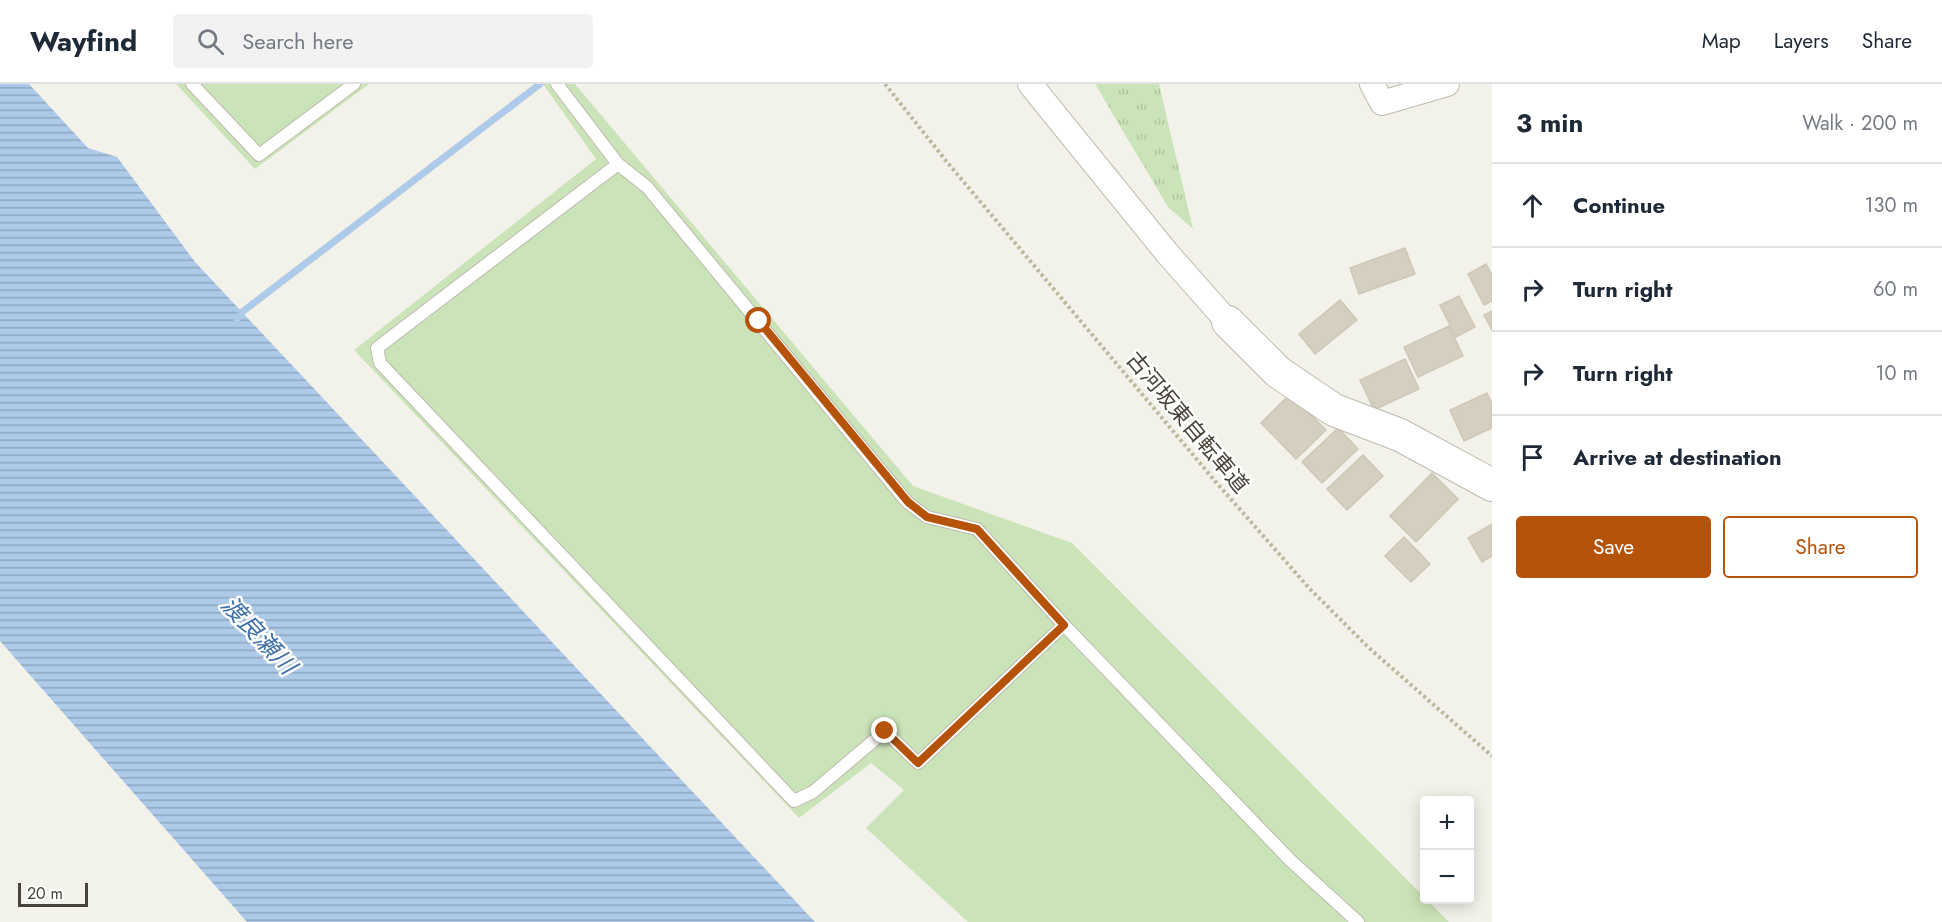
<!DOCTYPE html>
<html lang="en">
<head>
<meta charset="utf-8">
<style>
	body { margin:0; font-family:Jost,"Noto Sans JP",sans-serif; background:#f2f2f3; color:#1f2937 }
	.controls { position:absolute; right:18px; bottom:18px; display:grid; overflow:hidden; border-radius:6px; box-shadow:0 3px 15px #0003 }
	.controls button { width:54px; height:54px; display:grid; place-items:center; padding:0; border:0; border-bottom:2px solid #e0e1e3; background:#fff; color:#1f2937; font:30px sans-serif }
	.scale { position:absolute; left:18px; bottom:15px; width:70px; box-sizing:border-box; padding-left:6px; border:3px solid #474339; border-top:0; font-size:16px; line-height:21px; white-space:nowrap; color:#474339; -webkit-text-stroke:4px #fff; paint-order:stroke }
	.stop { position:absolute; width:18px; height:18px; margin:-14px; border:4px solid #b45309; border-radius:50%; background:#fff }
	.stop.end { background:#b45309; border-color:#fff; box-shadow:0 2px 6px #0008 }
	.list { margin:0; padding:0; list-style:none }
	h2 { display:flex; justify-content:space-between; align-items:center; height:78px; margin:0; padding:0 24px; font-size:26px }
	h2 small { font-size:20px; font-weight:400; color:#747a83 }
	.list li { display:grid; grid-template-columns:39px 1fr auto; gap:18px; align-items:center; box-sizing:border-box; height:84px; padding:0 24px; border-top:2px solid #e0e1e3 }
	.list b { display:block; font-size:22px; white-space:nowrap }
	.list em { font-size:20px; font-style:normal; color:#747a83 }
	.actions { display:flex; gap:12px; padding:18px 24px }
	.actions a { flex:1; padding:14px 0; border:2px solid #b45309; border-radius:6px; text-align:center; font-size:21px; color:#b45309 }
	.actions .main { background:#b45309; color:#fff }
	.icon { flex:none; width:33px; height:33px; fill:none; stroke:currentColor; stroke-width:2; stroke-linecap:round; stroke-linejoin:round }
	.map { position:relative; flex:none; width:1492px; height:838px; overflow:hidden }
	header { display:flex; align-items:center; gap:36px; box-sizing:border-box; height:84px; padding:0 30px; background:#fff; border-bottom:2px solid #e0e1e3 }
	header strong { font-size:28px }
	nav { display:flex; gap:33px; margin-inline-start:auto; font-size:21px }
	.search { width:420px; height:54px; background:#f2f2f3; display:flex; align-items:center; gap:15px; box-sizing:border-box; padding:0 21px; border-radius:6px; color:#747a83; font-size:22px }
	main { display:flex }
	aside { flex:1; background:#fff }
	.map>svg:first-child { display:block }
	.grass { fill:url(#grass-tufts) }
	.pitch { fill:#cbe3b8 }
	.water { fill:url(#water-rules) }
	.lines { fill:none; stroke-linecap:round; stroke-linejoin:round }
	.stream { stroke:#aecae9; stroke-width:7 }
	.building { fill:#d4cfc1; stroke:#cec7b5; stroke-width:1.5 }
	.service-casing { stroke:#bebaae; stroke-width:14 }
	.minor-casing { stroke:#bebaae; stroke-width:26 }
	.tertiary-casing { stroke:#bebaae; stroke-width:34 }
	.path { stroke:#beb7a0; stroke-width:4; stroke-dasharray:3 3; stroke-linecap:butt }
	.service { stroke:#fff; stroke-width:12 }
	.minor { stroke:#fff; stroke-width:24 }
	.tertiary { stroke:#fff; stroke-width:32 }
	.route { stroke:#b45309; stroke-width:8 }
	.labels { text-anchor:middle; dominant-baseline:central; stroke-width:5; stroke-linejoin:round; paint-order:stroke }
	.street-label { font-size:22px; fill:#474339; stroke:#fff }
	.water-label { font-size:24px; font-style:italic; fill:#3d6fa8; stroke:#fff }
</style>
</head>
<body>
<header>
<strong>Wayfind</strong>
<div class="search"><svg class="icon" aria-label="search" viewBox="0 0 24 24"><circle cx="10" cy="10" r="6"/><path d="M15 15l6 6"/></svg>Search here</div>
<nav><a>Map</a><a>Layers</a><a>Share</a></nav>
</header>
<main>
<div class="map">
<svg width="1492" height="838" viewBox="0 0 1492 838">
	<defs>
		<pattern id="grass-tufts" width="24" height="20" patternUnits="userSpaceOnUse" patternTransform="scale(1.5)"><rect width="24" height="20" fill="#cbe3b8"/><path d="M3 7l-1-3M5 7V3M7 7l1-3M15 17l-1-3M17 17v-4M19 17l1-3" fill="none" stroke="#b0c49f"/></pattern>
		<pattern id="water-rules" width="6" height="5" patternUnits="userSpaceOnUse" patternTransform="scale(1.5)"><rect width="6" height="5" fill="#aecae9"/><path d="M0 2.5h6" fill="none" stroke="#8fa6be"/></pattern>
	</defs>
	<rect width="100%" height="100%" fill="#f3f2ea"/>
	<path class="grass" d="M1095,0H1159L1193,145L1168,123Z"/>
	<g class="pitch">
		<path d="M176,0H369L255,85Z"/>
		<path d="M543,0H575L913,402L1072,459L1449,838H968L866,744L904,706L871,679L799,734L354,266L596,75Z"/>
	</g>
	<path class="water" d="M0,0H29L88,64L117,73L195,178L815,838H247L0,557Z"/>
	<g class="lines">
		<path class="stream" d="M237,235L242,228L540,0"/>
	</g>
	<g class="building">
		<path d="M1405,164L1415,190L1359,210L1350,184Z"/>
		<path d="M1486,180L1492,191V217L1484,221L1468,190Z"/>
		<path d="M1459,212L1475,243L1456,253L1440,221Z"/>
		<path d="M1340,216L1357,236L1315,270L1299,250Z"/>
		<path d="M1492,227V246L1484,231Z"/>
		<path d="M1449,242L1463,272L1418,293L1404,263Z"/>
		<path d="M1405,275L1419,305L1374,326L1360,296Z"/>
		<path d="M1487,309L1492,320V344L1464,357L1450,326Z"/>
		<path d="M1290,310L1326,346L1296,375L1261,339Z"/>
		<path d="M1338,344L1358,365L1322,399L1302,378Z"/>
		<path d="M1363,371L1383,392L1347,426L1327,405Z"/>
		<path d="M1432,389L1458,415L1416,458L1390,432Z"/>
		<path d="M1492,440V472L1482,478L1468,454Z"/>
		<path d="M1404,453L1430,480L1411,498L1385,472Z"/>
	</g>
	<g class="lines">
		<defs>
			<g id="service">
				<path d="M192,0L259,71L354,0"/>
				<path d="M557,0L618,80L647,103L907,418L927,433L977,445L1064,541L1290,776L1358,838"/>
				<path d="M618,80L377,264L380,279L794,717L813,708L885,647L918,679L1064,541"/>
			</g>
			<g id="minor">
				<path d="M1030,0L1167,169L1228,238"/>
				<path d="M1372,0L1382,19L1447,0"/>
			</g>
			<path id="tertiary" d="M1228,238L1278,288L1334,326L1400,351L1492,401"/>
		</defs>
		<use href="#service" class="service-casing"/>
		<use href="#minor" class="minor-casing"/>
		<use href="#tertiary" class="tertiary-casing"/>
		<path class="path" d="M885,0L947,78L1215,397L1309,504L1369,564L1492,672"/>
		<use href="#service" class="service"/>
		<use href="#minor" class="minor"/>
		<use href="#tertiary" class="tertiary"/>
	</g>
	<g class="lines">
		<path class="route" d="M759,237L908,418L927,433L977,445L1064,541L918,679L885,647"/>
	</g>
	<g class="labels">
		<g class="street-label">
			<text transform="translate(1188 338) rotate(50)">古河坂東自転車道</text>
		</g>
		<g class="water-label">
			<text transform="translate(259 551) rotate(47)">渡良瀬川</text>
		</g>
	</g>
</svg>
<div class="controls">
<button>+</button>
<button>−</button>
</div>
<div class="scale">20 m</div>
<div class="stop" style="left:759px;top:237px"></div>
<div class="stop end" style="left:885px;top:647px"></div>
</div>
<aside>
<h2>3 min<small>Walk · 200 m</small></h2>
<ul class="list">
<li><svg class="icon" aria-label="ahead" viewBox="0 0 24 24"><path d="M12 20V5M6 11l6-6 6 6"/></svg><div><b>Continue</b></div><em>130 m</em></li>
<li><svg class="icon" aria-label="right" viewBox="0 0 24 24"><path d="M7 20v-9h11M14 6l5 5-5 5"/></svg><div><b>Turn right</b></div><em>60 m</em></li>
<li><svg class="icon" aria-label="right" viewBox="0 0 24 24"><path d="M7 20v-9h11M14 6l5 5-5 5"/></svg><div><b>Turn right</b></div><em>10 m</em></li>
<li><svg class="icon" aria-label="arrive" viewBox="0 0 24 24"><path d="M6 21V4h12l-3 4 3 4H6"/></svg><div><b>Arrive at destination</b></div></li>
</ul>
<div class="actions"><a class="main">Save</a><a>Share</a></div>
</aside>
</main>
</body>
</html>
